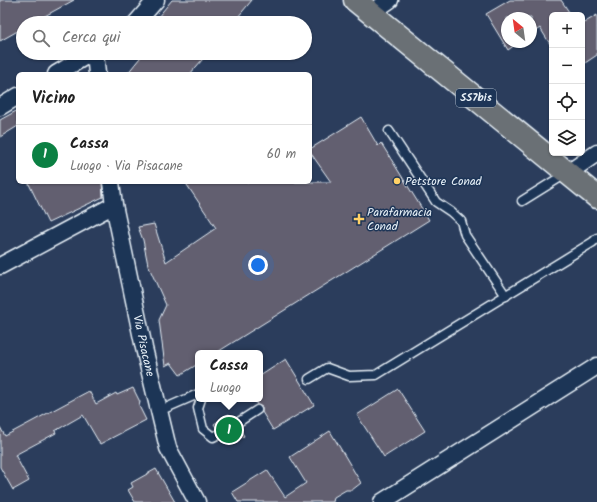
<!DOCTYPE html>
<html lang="it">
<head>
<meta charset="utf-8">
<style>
	body { margin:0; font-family:Kalam,sans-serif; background:#f6f6f6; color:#222 }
	.controls { position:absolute; right:12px; top:12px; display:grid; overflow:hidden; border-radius:6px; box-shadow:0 1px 3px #0004 }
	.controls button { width:36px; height:36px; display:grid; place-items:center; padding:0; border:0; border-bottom:1px solid #e0e0e0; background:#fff; color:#222; font:20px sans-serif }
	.compass { position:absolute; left:501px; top:12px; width:36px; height:36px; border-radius:50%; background:#fff; box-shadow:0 1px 3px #0004; rotate:331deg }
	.you { position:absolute; left:258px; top:265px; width:14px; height:14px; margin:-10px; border:3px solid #fff; border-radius:50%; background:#1a73e8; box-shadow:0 0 0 6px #1a73e833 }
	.badge { display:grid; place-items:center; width:26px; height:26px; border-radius:50%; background:#0b8043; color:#fff; font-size:13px; font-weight:700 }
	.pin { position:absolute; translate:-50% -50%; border:2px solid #fff; box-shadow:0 1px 4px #0006 }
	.popup { position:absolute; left:195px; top:350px; width:68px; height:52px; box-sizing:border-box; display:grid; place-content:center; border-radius:6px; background:#fff; filter:drop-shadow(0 1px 3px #0005); font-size:13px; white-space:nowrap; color:#767676 }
	.popup b { font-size:15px; color:#222 }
	.popup::after { content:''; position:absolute; left:50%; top:100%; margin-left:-8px; border:8px solid transparent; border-top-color:#fff }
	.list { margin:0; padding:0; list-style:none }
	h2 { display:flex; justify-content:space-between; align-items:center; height:52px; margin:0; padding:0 16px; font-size:17px }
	h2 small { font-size:13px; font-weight:400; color:#767676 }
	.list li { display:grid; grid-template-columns:26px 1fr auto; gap:12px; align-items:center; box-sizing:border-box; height:60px; padding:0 16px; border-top:1px solid #e0e0e0 }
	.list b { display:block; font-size:15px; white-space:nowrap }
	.list p { margin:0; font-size:13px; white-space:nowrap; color:#767676 }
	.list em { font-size:13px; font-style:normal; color:#767676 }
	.icon { flex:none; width:22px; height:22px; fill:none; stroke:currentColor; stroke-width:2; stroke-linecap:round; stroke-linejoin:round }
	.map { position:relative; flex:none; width:597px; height:502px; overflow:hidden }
	.search { position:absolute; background:#fff; box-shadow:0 1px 3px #0004; left:16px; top:16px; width:296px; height:44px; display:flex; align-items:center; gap:10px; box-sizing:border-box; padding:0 14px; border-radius:22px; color:#767676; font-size:15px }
	.panel { position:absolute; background:#fff; box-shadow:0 1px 3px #0004; left:16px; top:72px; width:296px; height:112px; border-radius:6px }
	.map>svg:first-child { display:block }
	.building { fill:#625e70; stroke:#e8f1f8 }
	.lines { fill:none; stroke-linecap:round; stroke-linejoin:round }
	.service-casing { stroke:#e8f1f8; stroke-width:11 }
	.minor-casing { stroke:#e8f1f8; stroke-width:19 }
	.primary-casing { stroke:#e8f1f8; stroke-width:25 }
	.service { stroke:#1d3557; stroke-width:8 }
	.minor { stroke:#1d3557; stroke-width:16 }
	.primary { stroke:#6b7074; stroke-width:22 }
	.poi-dot { fill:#ffd166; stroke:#1d3557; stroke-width:1.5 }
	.labels { text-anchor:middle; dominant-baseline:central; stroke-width:3; stroke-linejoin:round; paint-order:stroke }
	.shield { fill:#1d3557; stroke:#abb9c8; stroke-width:1 }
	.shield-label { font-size:11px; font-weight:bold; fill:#e8f1f8 }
	.poi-label { font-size:12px; fill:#e8f1f8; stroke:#1d3557; text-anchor:start }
	.street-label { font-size:12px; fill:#e8f1f8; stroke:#1d3557 }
</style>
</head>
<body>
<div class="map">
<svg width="597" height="502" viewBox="0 0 597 502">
	<rect width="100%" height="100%" fill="#2b3d5c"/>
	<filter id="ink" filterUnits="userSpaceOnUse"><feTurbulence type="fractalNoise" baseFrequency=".025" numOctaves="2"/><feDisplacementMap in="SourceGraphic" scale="8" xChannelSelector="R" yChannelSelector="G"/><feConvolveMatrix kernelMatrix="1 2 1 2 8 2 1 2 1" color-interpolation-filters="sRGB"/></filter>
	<g filter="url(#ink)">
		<g class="building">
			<path d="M0,0H74L32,23H23V28L0,41Z"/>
			<path d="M172,0H252L233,23H153Z"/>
			<path d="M510,0H561L571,15H552V47L540,28L531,34V18H507V42H519L508,50L486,14Z"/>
			<path d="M597,15V55L582,65V24Z"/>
			<path d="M144,53H208L190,74H127Z"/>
			<path d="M18,110V126L0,137V120Z"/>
			<path d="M361,117L378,146L381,143L429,220L216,353H198V364L180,375L171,363L165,366L159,320L166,305L148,265L143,240L138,227L154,224L166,262L216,228L185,182H331L310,152V149Z"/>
			<path d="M28,182H102L103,197L48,223Z"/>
			<path d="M286,359L314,405L273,430L262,412V407L257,405L254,399H260V376Z"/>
			<path d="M133,388L140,402L139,406L146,420L100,444L83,415L55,431L56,433L15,455L29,481L13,490L0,467V427L5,436L89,391L96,404L116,393L117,395Z"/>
			<path d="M398,389L425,431L384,457L357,415Z"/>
			<path d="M229,414L233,420L232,423L233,426L235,428H239L244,436L229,445L223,437L224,431L222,429H217L214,424Z"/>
			<path d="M330,431L361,483L352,490H346L334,497L333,502H238L232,492L267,470L285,497L306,483L290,457Z"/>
			<path d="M156,469L175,502H135L128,490L133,487L131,483Z"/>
		</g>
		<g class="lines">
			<defs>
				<g id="service">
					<path d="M389,131L436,202L451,212L461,221L465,235L506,296"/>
					<path d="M522,201L567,173"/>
					<path d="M309,379L327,368L349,376L376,375L593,242L597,238"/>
					<path d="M201,399L198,408L203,429L213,437L219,434"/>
					<path d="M159,411L198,394"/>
					<path d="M237,423L257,410"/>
				</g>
				<g id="minor">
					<path d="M371,13L390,0"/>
					<path d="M136,23L156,0"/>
					<path d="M95,53L97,74"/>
					<path d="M56,74L91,53"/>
					<path d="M0,107L18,96"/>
					<path d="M568,173L597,153"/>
					<path id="s1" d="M111,182L114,205L144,348L168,448L197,502"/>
					<path d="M0,266L114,205"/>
					<path d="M382,502L597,366"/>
				</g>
				<path id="primary" d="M355,0L597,197"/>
			</defs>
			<use href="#service" class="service-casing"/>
			<use href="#minor" class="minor-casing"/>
			<use href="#primary" class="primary-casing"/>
			<use href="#service" class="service"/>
			<use href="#minor" class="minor"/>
			<use href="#primary" class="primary"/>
		</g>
	</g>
	<g class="poi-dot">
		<circle cx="397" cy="181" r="4"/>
		<path d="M357 213h4v4h4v4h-4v4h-4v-4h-4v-4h4z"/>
	</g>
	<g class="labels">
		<rect class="shield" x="456" y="89" width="40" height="18" rx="3"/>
		<g class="shield-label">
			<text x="476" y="98">SS7bis</text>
		</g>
		<g class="poi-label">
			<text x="405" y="181">Petstore Conad</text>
			<text x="367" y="212">Parafarmacia<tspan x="367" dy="14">Conad</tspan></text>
		</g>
		<g class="street-label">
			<text stroke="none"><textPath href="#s1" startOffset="167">Via Pisacane</textPath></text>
		</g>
	</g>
</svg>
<div class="controls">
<button>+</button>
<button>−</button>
<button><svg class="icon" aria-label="locate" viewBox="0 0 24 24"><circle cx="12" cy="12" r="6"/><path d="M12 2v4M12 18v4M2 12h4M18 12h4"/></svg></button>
<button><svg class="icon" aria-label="layers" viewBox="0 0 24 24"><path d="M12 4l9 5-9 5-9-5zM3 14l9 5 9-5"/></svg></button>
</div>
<svg class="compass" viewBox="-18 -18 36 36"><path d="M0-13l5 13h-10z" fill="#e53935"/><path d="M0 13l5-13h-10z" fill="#767676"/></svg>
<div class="you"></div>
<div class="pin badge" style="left:229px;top:430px">1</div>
<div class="popup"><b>Cassa</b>Luogo</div>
<div class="search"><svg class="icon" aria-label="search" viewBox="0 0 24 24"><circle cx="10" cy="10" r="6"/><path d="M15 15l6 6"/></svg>Cerca qui</div>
<section class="panel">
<h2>Vicino<small></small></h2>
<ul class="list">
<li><span class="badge">1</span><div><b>Cassa</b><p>Luogo · Via Pisacane</p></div><em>60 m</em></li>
</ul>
</section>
</div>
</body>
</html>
